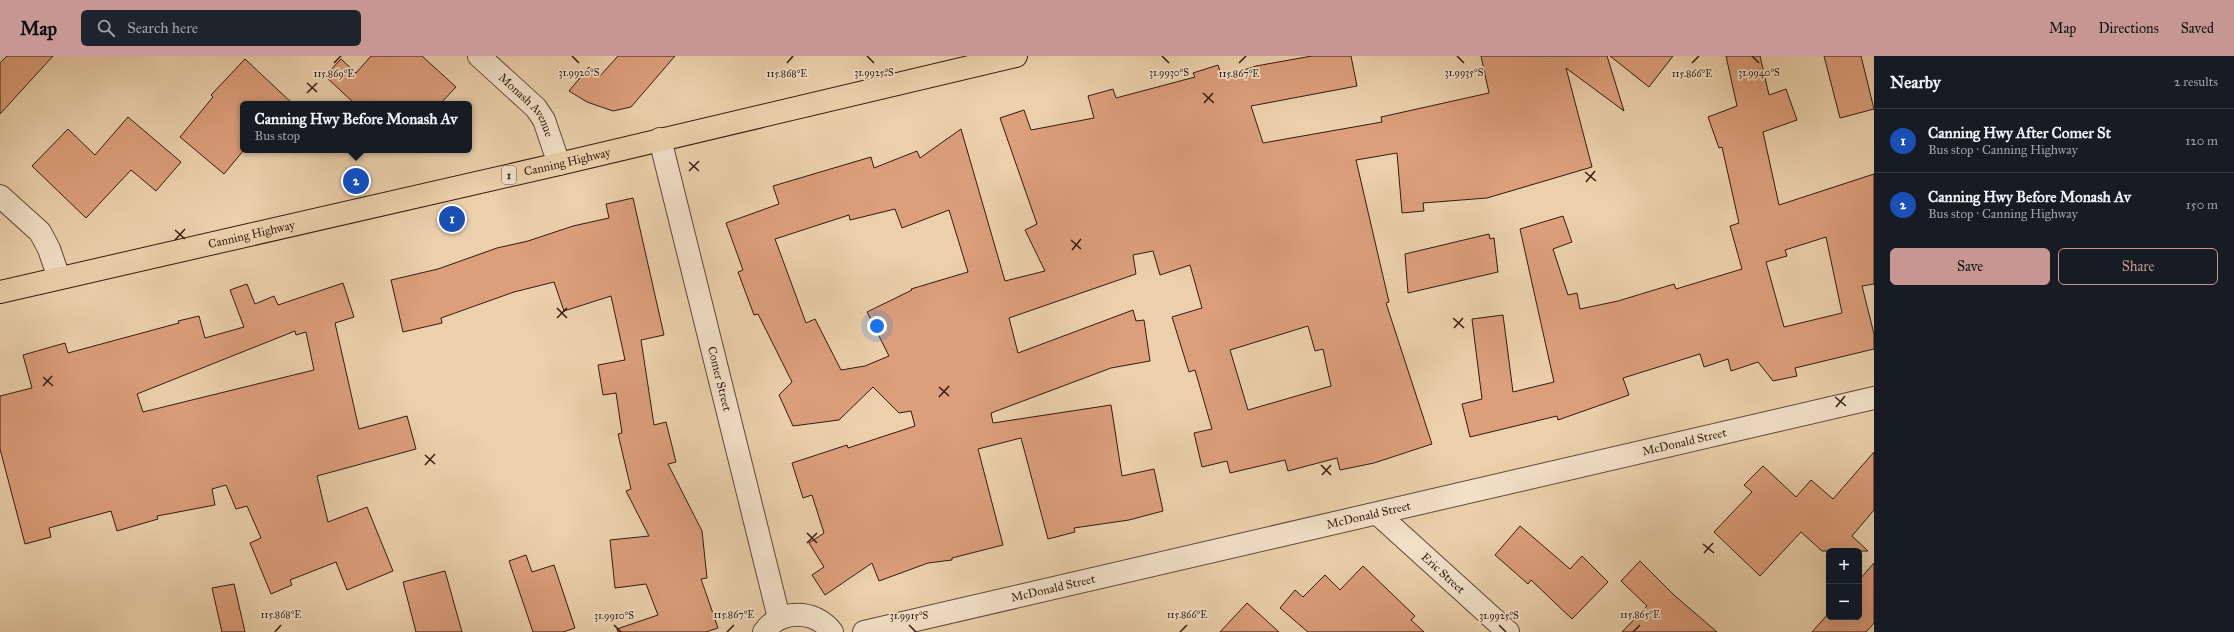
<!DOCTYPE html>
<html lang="en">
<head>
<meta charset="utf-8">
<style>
	body { margin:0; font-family:"IM FELL Great Primer",serif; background:#20242c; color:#f1f3f6 }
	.controls { position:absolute; right:12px; bottom:12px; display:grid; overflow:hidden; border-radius:6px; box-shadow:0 4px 16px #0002 }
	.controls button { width:36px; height:36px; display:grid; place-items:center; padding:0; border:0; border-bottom:1px solid #363941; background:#171b24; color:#f1f3f6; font:20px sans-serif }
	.you { position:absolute; left:877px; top:270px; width:14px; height:14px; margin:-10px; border:3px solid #fff; border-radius:50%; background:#1a73e8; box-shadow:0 0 0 6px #1a73e833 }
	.badge { display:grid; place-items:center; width:26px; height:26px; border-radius:50%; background:#c59692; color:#fff; font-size:13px; font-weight:700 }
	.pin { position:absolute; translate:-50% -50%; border:2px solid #fff; box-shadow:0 1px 4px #0006 }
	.popup { position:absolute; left:240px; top:45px; width:232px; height:52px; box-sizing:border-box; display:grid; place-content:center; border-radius:6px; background:#171b24; filter:drop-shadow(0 1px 3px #0005); font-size:13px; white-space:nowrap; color:#9ea1a6 }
	.popup b { font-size:15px; color:#f1f3f6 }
	.popup::after { content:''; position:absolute; left:50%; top:100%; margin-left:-8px; border:8px solid transparent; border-top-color:#171b24 }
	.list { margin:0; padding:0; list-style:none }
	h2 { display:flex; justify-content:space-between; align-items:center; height:52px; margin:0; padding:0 16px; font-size:17px }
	h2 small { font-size:13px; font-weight:400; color:#9ea1a6 }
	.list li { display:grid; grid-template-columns:26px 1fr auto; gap:12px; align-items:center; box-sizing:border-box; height:64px; padding:0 16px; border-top:1px solid #363941 }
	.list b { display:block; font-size:15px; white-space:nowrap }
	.list p { margin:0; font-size:13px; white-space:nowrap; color:#9ea1a6 }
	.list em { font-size:13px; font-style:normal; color:#9ea1a6 }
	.actions { display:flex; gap:8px; padding:12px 16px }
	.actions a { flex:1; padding:9px 0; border:1px solid #c59692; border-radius:6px; text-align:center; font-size:14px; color:#c59692 }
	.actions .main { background:#c59692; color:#111 }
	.icon { flex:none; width:22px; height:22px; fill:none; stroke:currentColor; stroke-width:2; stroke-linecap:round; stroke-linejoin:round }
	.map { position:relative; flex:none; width:1874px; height:576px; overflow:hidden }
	header { display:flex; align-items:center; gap:24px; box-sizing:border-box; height:56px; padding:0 20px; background:#c59692; color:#111 }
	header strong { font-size:19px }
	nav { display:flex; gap:22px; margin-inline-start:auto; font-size:14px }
	.search { width:280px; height:36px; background:#20242c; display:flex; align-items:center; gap:10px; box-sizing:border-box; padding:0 14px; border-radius:6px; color:#9ea1a6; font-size:15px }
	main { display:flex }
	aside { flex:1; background:#171b24 }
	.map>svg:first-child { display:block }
	.building { fill:#dc9e7b; stroke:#321b12; fill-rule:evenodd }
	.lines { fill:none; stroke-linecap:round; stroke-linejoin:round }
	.minor-casing { stroke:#604838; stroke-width:24 }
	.trunk-casing { stroke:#321b12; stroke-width:24 }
	.minor { stroke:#f2e0c8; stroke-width:22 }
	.trunk { stroke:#ebd0ab; stroke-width:22 }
	.ticks { fill:none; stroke:#321b12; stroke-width:1.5 }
	.labels { text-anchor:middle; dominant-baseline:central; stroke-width:3.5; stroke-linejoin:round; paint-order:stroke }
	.shield { fill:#f2e0c8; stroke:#6c5649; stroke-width:1 }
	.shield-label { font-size:11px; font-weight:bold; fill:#321b12 }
	.street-label { font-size:12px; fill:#321b12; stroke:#f2e0c8 }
	.ticks-label { font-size:10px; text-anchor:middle; fill:#321b12; stroke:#f2e0c8; stroke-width:3.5; stroke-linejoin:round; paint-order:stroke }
</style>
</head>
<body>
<header>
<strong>Map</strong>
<div class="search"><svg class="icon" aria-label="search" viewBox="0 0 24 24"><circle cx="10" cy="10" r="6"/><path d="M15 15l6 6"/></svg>Search here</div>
<nav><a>Map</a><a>Directions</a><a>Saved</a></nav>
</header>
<main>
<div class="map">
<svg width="1874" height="576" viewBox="0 0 1874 576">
	<rect width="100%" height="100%" fill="#ebd0ab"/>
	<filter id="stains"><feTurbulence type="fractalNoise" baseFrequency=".005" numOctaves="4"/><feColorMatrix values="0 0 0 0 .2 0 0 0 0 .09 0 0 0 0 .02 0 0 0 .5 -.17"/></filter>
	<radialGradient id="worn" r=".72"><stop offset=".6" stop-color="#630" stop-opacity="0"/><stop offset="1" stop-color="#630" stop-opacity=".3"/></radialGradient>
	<g class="building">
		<path d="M7,0H53L0,58V7Z"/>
		<path d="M371,0H422L456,31L440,48H355L325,20L341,3L356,17Z"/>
		<path d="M618,0H675L631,51L613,55L587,46L569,35L589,11L599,21Z"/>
		<path d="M1312,0H1351L1357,30L1251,50L1263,87L1382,66L1381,61L1489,37L1481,0H1607L1624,55L1566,12L1592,111L1487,142L1423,147L1424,155L1402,157L1397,97L1356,104L1389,246L1386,247L1432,388L1374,407L1340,414L1337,402L1288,415L1285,404L1230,417L1227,405L1202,411L1194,377L1212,373L1195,314L1189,316L1172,261L1202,252L1190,209L1160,219L1153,195L1133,199L1136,218L1009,262L1018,297L1133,254L1136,265L1144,264L1150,305L1111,312L991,357L993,367L1111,349L1122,420L1154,413L1163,455L1129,464L1074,472L1075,476L1048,483L1021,382L978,393L1003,489L952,502V504L928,507L879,525L872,507L825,539L812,519L824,511L809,487L824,477L812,439L803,442L792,407L847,389L848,392L915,370L911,355L899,357L873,331L839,364L793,370L779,339L792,326L758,258L754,259L738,216L743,214L726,167L779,148L773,130L871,101L874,112L917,95L920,102L961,73L1005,225L1045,215L1025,174L1037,168L1000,62L1024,54L1031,74L1094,62L1088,40L1113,33L1116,42L1195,21L1193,17L1218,9L1222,21L1256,10ZM895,153L902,172L949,154L968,216L911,233L912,234L867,256L889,300L865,310L841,314L815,263L806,267L775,183L849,159L850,164ZM1308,270L1315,295L1323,293L1331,330L1248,354L1230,294Z"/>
		<path d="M1610,0H1673L1649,31Z"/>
		<path d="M1726,0H1760L1769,39L1786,33L1797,64L1763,76L1779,149L1874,118V228L1862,230L1874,278V293L1795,312L1797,320L1773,325L1758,306L1731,315L1728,303L1704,311L1700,298L1623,322L1629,339L1558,364L1557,360L1470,381L1462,348L1482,343L1472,263L1503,259L1513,336L1554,326L1520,173L1563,160L1572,186L1553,193L1568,239L1577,237L1580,253L1618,245L1674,228L1676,233L1742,213L1730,170L1739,167L1722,91L1719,92L1708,61L1737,50ZM1826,181L1842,257L1784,271L1766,206L1787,200L1785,194Z"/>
		<path d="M1824,0H1861L1874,53L1840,62Z"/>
		<path d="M245,3L293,48H243V95L224,118L180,81L213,41L211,39Z"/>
		<path d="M128,61L181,106L156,135L131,114L86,162L32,110L68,73L95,99Z"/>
		<path d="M633,142L664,279L641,284L654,369L666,366L676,406L668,408L702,475L707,522L701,523L718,572L706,576H618L617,573L658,559L646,528L615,532L610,484L649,480L626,435L631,433L618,378L622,377L616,337L603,339L598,309L625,304L611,240L564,255L554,226L514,236L441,262L442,267L403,276L391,224L438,213L497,192L528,185L573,170L609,162L606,148Z"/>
		<path d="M1489,178L1490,183L1494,182L1498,216L1408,237L1405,198Z"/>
		<path d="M343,227L354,261L335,267L359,373L407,360L416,393L317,420L328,466L367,451L393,515L347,534L336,506L290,524L292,529L271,538L250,487L261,482L247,450L236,453L226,429L212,433L215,449L157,460L158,463L117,475L111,455L49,472L51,481L25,488L0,393V340L32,332L23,299L65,287L68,297L179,267L178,265L199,260L205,282L244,271L230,234L247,228L255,248L274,240L278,249ZM295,275L296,279L306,276L314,314L143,356L137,338Z"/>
		<path d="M1874,396V454L1852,480L1868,495H1822L1801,476L1760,520L1714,476L1752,436L1744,429L1763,410L1796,441L1811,424L1833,443Z"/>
		<path d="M1520,470L1570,513L1582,500L1608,526L1572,563L1531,524L1528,528L1495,499Z"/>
		<path d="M526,499L532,516L554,509L575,572L563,576H533L509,505Z"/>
		<path d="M1640,505L1674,539L1717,576H1622L1647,550L1621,525Z"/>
		<path d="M1874,507V567L1866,576H1812L1829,557V561H1859V524Z"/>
		<path d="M1363,510L1415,560L1411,564L1424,576H1308L1280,552L1295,534L1303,541L1325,519L1340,534Z"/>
		<path d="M445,515L462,576H416L403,526Z"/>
		<path d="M234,528L245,576H222L212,532Z"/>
		<path d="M1247,547L1279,576H1220Z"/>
	</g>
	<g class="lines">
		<defs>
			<g id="minor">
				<path id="s1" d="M479,0L536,52L544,64L559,108"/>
				<path id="s2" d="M660,83L779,562"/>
				<path d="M0,140L40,176L49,193L59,222"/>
				<path id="s3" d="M1378,458L1508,576"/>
				<path d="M764,576C780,553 815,553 832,576"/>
				<path id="s4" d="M864,576L1874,342"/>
			</g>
			<g id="trunk">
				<path id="s5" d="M0,236L559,108L1016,0"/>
			</g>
		</defs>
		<use href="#minor" class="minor-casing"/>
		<use href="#trunk" class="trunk-casing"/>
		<use href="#minor" class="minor"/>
		<use href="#trunk" class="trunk"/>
	</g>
	<path class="ticks" d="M572,0L579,7M867,0L874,7M1162,0L1169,7M1457,0L1464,7M1752,0L1759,7M334,7L341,0M787,7L793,0M1239,7L1246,0M1692,7L1699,0M307,27L317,36M307,37L317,27M1203,37L1214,47M1204,47L1213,37M689,106L699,115M689,115L699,105M1585,116L1596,125M1586,126L1595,115M175,174L185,183M175,184L185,173M1071,184L1081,193M1072,194L1081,183M557,252L567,262M557,262L567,252M1453,262L1464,272M1454,272L1463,262M43,321L53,330M43,330L52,320M939,331L949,340M939,341L949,330M1835,341L1846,350M1836,351L1845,340M425,399L435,408M425,409L435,398M1321,409L1331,419M1322,419L1331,409M807,477L817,487M807,487L817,477M1703,488L1714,497M1704,497L1713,487M614,569L621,576M909,569L916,576M1499,569L1506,576M275,576L281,569M727,576L734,569M1180,576L1187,569M1633,576L1640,569"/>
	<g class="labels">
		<rect class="shield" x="502" y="110" width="14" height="18" rx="3"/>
		<g class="shield-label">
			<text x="509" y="119">1</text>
		</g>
		<g class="street-label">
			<text stroke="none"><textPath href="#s1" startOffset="69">Monash Avenue</textPath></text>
			<text stroke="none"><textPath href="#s5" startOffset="582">Canning Highway</textPath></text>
			<text stroke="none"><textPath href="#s5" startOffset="258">Canning Highway</textPath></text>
			<text stroke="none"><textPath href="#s2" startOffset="247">Comer Street</textPath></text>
			<text stroke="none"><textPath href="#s4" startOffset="842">McDonald Street</textPath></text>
			<text stroke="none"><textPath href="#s4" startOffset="518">McDonald Street</textPath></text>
			<text stroke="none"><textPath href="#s3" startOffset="88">Eric Street</textPath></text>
			<text stroke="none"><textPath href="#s4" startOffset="194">McDonald Street</textPath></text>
		</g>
	</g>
	<g class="ticks-label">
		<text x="579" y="20">31.9920°S</text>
		<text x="874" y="20">31.9925°S</text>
		<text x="1169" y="20">31.9930°S</text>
		<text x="1464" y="20">31.9935°S</text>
		<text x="1759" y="20">31.9940°S</text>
		<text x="334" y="21">115.869°E</text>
		<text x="787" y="21">115.868°E</text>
		<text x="1239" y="21">115.867°E</text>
		<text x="1692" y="21">115.866°E</text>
		<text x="281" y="562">115.868°E</text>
		<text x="734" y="562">115.867°E</text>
		<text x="1187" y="562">115.866°E</text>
		<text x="1640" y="562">115.865°E</text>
		<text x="614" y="563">31.9910°S</text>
		<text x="909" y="563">31.9915°S</text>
		<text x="1499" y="563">31.9925°S</text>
	</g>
	<rect width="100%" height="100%" filter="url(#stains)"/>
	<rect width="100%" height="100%" fill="url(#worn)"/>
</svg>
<div class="controls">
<button>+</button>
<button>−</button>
</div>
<div class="you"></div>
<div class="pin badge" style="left:452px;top:163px;background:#1a4fb4">1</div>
<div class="pin badge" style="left:356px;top:125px;background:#1a4fb4">2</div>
<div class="popup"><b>Canning Hwy Before Monash Av</b>Bus stop</div>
</div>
<aside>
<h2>Nearby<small>2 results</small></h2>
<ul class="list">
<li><span class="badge" style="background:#1a4fb4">1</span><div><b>Canning Hwy After Comer St</b><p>Bus stop · Canning Highway</p></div><em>120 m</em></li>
<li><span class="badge" style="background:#1a4fb4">2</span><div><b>Canning Hwy Before Monash Av</b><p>Bus stop · Canning Highway</p></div><em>150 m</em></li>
</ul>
<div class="actions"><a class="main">Save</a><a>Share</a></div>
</aside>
</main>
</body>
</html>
